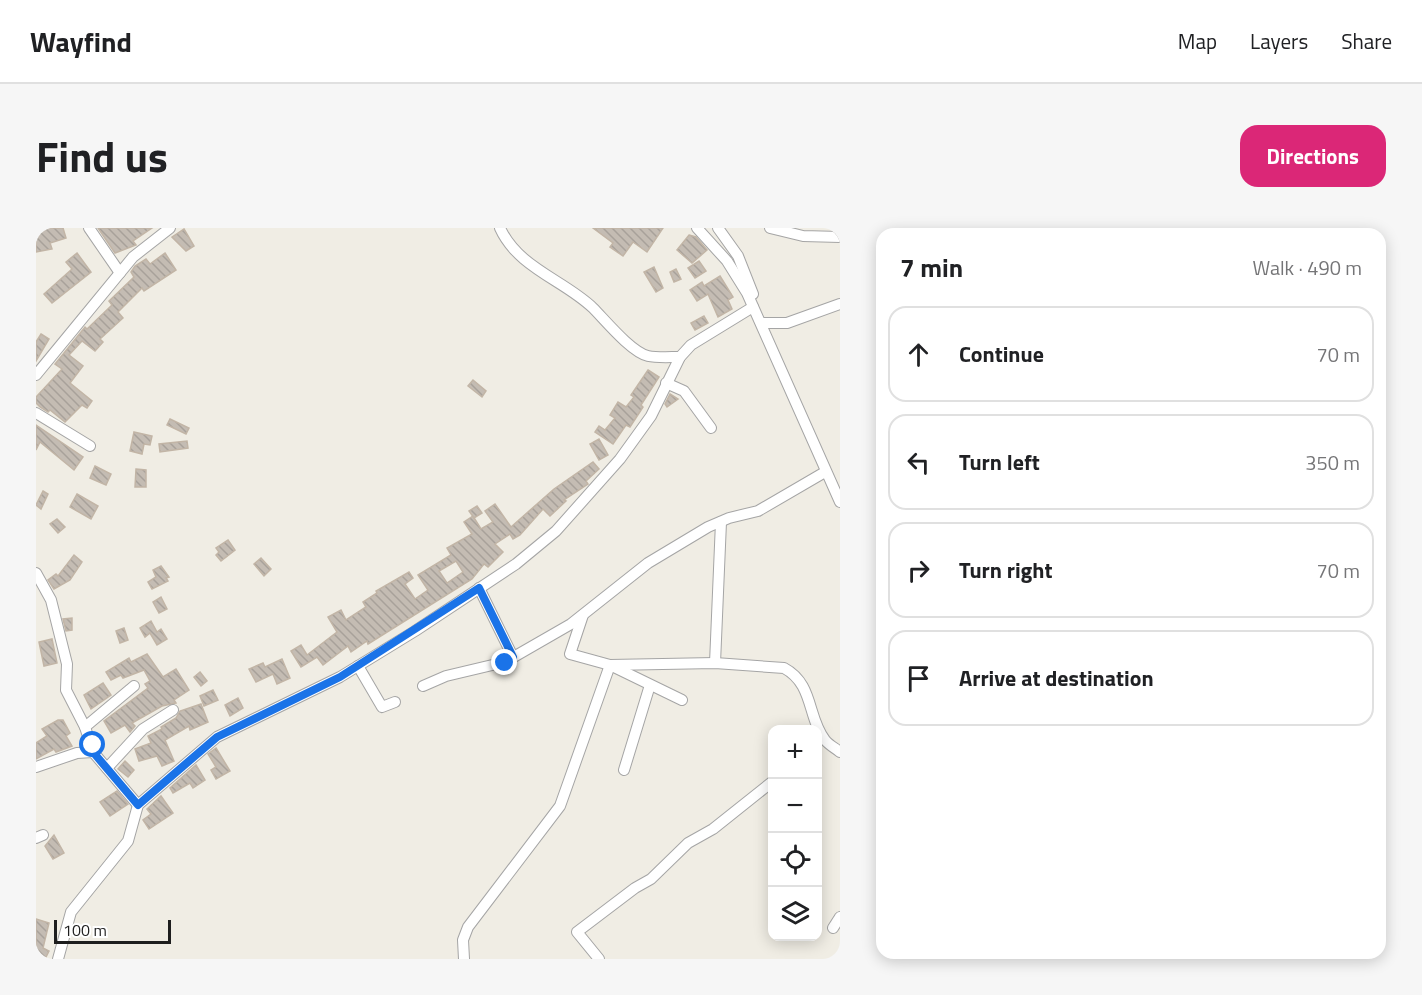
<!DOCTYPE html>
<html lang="en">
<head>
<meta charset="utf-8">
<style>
	body { margin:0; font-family:"Titillium Web",sans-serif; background:#f6f6f6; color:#202124 }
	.controls { position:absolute; right:18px; bottom:18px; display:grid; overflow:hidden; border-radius:12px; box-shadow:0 3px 15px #0003 }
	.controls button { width:54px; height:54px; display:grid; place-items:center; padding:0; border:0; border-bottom:2px solid #e0e0e0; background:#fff; color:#202124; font:30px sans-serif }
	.scale { position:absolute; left:18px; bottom:15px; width:117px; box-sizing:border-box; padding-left:6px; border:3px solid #1e1e1e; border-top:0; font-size:16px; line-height:21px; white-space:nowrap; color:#1e1e1e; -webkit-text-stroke:4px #fff; paint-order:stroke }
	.stop { position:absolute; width:18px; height:18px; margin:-14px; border:4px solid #1a73e8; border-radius:50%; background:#fff }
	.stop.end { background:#1a73e8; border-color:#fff; box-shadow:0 2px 6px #0008 }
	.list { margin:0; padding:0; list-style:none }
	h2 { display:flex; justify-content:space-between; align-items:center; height:78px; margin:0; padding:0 24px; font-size:26px }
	h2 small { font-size:20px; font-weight:400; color:#757577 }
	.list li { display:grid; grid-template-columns:39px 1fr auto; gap:18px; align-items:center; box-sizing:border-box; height:96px; margin:0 12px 12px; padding:0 12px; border:2px solid #e0e0e0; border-radius:18px }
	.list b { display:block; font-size:22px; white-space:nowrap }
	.list em { font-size:20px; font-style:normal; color:#757577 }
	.icon { flex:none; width:33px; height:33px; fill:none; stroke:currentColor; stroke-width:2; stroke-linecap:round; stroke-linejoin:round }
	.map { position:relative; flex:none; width:804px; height:731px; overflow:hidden; border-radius:18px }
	header { display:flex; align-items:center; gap:36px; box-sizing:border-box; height:84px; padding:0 30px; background:#fff; border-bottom:2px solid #e0e0e0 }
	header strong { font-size:28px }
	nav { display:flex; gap:33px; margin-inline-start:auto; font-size:21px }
	.intro { display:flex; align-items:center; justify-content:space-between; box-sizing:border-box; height:144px; padding:0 36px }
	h1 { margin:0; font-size:42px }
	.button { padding:15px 27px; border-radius:18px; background:#db2777; color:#fff; font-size:21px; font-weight:700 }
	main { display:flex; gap:36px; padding:0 36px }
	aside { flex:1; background:#fff; border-radius:18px; box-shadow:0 3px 15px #0003 }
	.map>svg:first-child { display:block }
	.building { fill:url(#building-back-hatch); stroke:#c2b5a6; stroke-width:1.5; fill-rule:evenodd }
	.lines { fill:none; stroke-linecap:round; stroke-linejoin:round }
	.minor-casing { stroke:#a5a5a5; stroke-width:12 }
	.minor { stroke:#fff; stroke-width:10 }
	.route { stroke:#1a73e8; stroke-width:8 }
</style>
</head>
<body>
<header>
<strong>Wayfind</strong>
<nav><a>Map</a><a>Layers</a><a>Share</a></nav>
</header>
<div class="intro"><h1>Find us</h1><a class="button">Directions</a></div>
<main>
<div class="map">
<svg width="804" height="731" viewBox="0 0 804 731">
	<defs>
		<pattern id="building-back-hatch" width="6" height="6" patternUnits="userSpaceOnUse" patternTransform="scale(1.5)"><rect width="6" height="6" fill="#c4bcb3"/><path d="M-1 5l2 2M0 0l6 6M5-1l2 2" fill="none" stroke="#a8a19a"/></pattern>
	</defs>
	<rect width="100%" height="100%" fill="#f0ede4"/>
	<g class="building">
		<path d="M0,0H27L30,10L14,15L16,21L0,24Z"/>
		<path d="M62,0H116L97,13L100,17L79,25Z"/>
		<path d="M557,0H627L611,24L597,14L587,28L574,19L577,15Z"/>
		<path d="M148,1L158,18L150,23L136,9Z"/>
		<path d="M653,7L660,9L671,22L656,35L641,22Z"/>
		<path d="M41,25L55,44L16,75L8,66L36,41L30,34Z"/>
		<path d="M129,25L140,42L108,63L106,60L82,84L87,90L64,111L67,114L59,123L46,113L33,127L47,138L34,155L56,173L51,180L46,177L29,194L14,182L12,184L4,179L0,175V169L26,141L19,136L49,99L51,101L76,77L73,73L98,49L95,44L99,38L110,31L114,36Z"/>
		<path d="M663,33L670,43L659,50L652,40Z"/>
		<path d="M618,39L627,60L620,64L608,44Z"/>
		<path d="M640,41L645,51L638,54L634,44Z"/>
		<path d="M684,48L697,69L692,72L696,81L682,89L672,66L661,73L654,62L666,54L668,58Z"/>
		<path d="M668,88L672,95L659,102L655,95Z"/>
		<path d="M5,106L13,111L0,133V114Z"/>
		<path d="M612,142L623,149L605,177L607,179L594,199L590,197L577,216L559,204L563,198L569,202L579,190L574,187L582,174L590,179L598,169L595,167Z"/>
		<path d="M437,152L450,163L446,169L432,158Z"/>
		<path d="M634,166L642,171L631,179L629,176Z"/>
		<path d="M134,191L153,200L150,206L131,197Z"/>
		<path d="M0,197L47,229L38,242L4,214L0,222Z"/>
		<path d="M98,204L116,208L114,217L108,216L106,226L94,223Z"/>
		<path d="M563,211L572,227L563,232L554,216Z"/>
		<path d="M151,213L152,220L124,224L123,216Z"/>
		<path d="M557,234L563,241L550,253L552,256L528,272L530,273L514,288L507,281L484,307L477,311L474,306L459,316L467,324L452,339L448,336L436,351L332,416L331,413L315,424L312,418L287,437L281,429L265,439L255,423L265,417L271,427L301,404L292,389L305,382L310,392L330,379L327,374L341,365L340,363L373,344L377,350L369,356L379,371L392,362L382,347L415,327L411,320L436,306L428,294L437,288L445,301L457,294L449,283L459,276L475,299L518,261ZM420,333L427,344L411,355L403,343Z"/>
		<path d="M59,238L75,246L70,257L54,250Z"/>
		<path d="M100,241L110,242V259H99Z"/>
		<path d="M7,263L12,266L5,281L0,277Z"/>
		<path d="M41,266L62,278L55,291L34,279Z"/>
		<path d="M441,278L446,285L438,290L433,283Z"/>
		<path d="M21,291L29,299L22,305L14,296Z"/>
		<path d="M192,312L199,322L185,333L180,327L183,324L180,320Z"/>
		<path d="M38,327L46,334L34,352L18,361L12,352L20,346L22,348Z"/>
		<path d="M225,330L235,341L228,348L218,336Z"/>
		<path d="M125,338L133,349L130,350L132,353L116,361L112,354L120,349L117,342Z"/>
		<path d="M125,369L131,381L123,385L117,374Z"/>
		<path d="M36,390V402L30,403L27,391Z"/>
		<path d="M115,393L121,404L125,401L131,411L121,417L114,405L109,409L104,400Z"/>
		<path d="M88,400L92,412L84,415L80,403Z"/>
		<path d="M16,411L21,435L8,438L3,414Z"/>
		<path d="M111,426L127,449L140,441L153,462L138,472L140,475L126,478L96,495L99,498L94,504L89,497L75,505L68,493L112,460L109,456L114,453L108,442L87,450L85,447L75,452L70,444L93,430L95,434Z"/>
		<path d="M246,431L254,450L241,456L237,446L220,454L213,441L227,435L229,439Z"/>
		<path d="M164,444L171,453L165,458L158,449Z"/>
		<path d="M67,455L75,467L55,481L48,467Z"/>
		<path d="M177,462L182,472L168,478L164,468Z"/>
		<path d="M202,470L207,480L194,488L189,477Z"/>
		<path d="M165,476L172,494L154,502L153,498L129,512L138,533L126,538L121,528L103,533L99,521L115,515L112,508L126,501L125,499L140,490L144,483Z"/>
		<path d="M22,492H27L34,505L30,508L36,518L20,524L18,521L0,531V515L11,508L6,501Z"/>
		<path d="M180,520L194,543L180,551L175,542L180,539L172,526Z"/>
		<path d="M89,533L98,542L92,549L82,541Z"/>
		<path d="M160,537L169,552L157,560L154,555L137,565L134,560Z"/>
		<path d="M81,563L92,576L74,588L64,574Z"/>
		<path d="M125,568L137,585L113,601L107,592L115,586L111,581Z"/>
		<path d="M18,607L28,625L17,631L9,618Z"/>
		<path d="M0,691L13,695L7,720L13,723L9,731H0Z"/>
	</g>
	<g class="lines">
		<defs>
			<g id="minor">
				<path d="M53,0L84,45"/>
				<path d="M464,0C482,40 528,52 557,80C569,92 595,124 612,128C621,130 634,129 644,129"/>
				<path d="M661,0L691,33L711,65L804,274"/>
				<path d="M682,0L702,28L717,66"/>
				<path d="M734,0L767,8L804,9"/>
				<path d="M725,95H751L804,76"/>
				<path d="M0,147L97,29L134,0"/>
				<path d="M630,155L648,163L675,200"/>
				<path d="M0,185L54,218"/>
				<path d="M0,345L15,372L31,436L30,462L49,499L57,524"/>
				<path d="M443,360L477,429"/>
				<path d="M547,387L534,426L574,437L679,435L748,440C778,456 771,489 789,512C793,517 799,520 804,524"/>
				<path d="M679,435L685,294"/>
				<path d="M322,438L346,479L359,474"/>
				<path d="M387,458L410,448L469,434L535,396L612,335L672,299L693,290L722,283L789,244"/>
				<path d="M49,499L98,458"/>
				<path d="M0,539L41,525L57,524L102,577"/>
				<path d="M71,540L107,501L137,482"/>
				<path d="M588,542L614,457"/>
				<path d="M0,610L7,607"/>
				<path d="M797,700L804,689"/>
				<path d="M22,731L35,684L92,613L102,577L181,509L304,449L379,403L480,336L520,303L584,231L615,188L644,129L655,117L717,79"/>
				<path d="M428,731L427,712L432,699L524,578L574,437L646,472"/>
				<path d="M563,731L541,704L599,660L615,651L652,615L677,601L736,554"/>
			</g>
		</defs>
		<use href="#minor" class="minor-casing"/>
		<use href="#minor" class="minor"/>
	</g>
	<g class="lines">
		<path class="route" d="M57,517V524L102,577L181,509L304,449L443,360L477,429L469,435"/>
	</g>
</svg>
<div class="controls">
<button>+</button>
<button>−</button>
<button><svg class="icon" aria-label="locate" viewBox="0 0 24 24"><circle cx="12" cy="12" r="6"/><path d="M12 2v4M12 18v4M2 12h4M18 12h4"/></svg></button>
<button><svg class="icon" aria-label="layers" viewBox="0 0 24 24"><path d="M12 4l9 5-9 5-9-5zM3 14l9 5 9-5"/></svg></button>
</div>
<div class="scale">100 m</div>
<div class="stop" style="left:57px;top:517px"></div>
<div class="stop end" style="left:469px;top:435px"></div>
</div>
<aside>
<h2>7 min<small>Walk · 490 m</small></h2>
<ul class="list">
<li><svg class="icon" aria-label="ahead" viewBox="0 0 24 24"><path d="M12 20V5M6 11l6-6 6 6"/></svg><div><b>Continue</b></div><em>70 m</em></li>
<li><svg class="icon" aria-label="left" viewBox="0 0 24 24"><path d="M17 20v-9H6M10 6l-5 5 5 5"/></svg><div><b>Turn left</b></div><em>350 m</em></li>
<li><svg class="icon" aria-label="right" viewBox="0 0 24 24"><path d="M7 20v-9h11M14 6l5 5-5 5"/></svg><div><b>Turn right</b></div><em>70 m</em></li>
<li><svg class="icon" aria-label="arrive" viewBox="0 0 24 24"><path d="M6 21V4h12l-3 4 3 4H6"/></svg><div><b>Arrive at destination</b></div></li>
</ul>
</aside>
</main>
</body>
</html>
